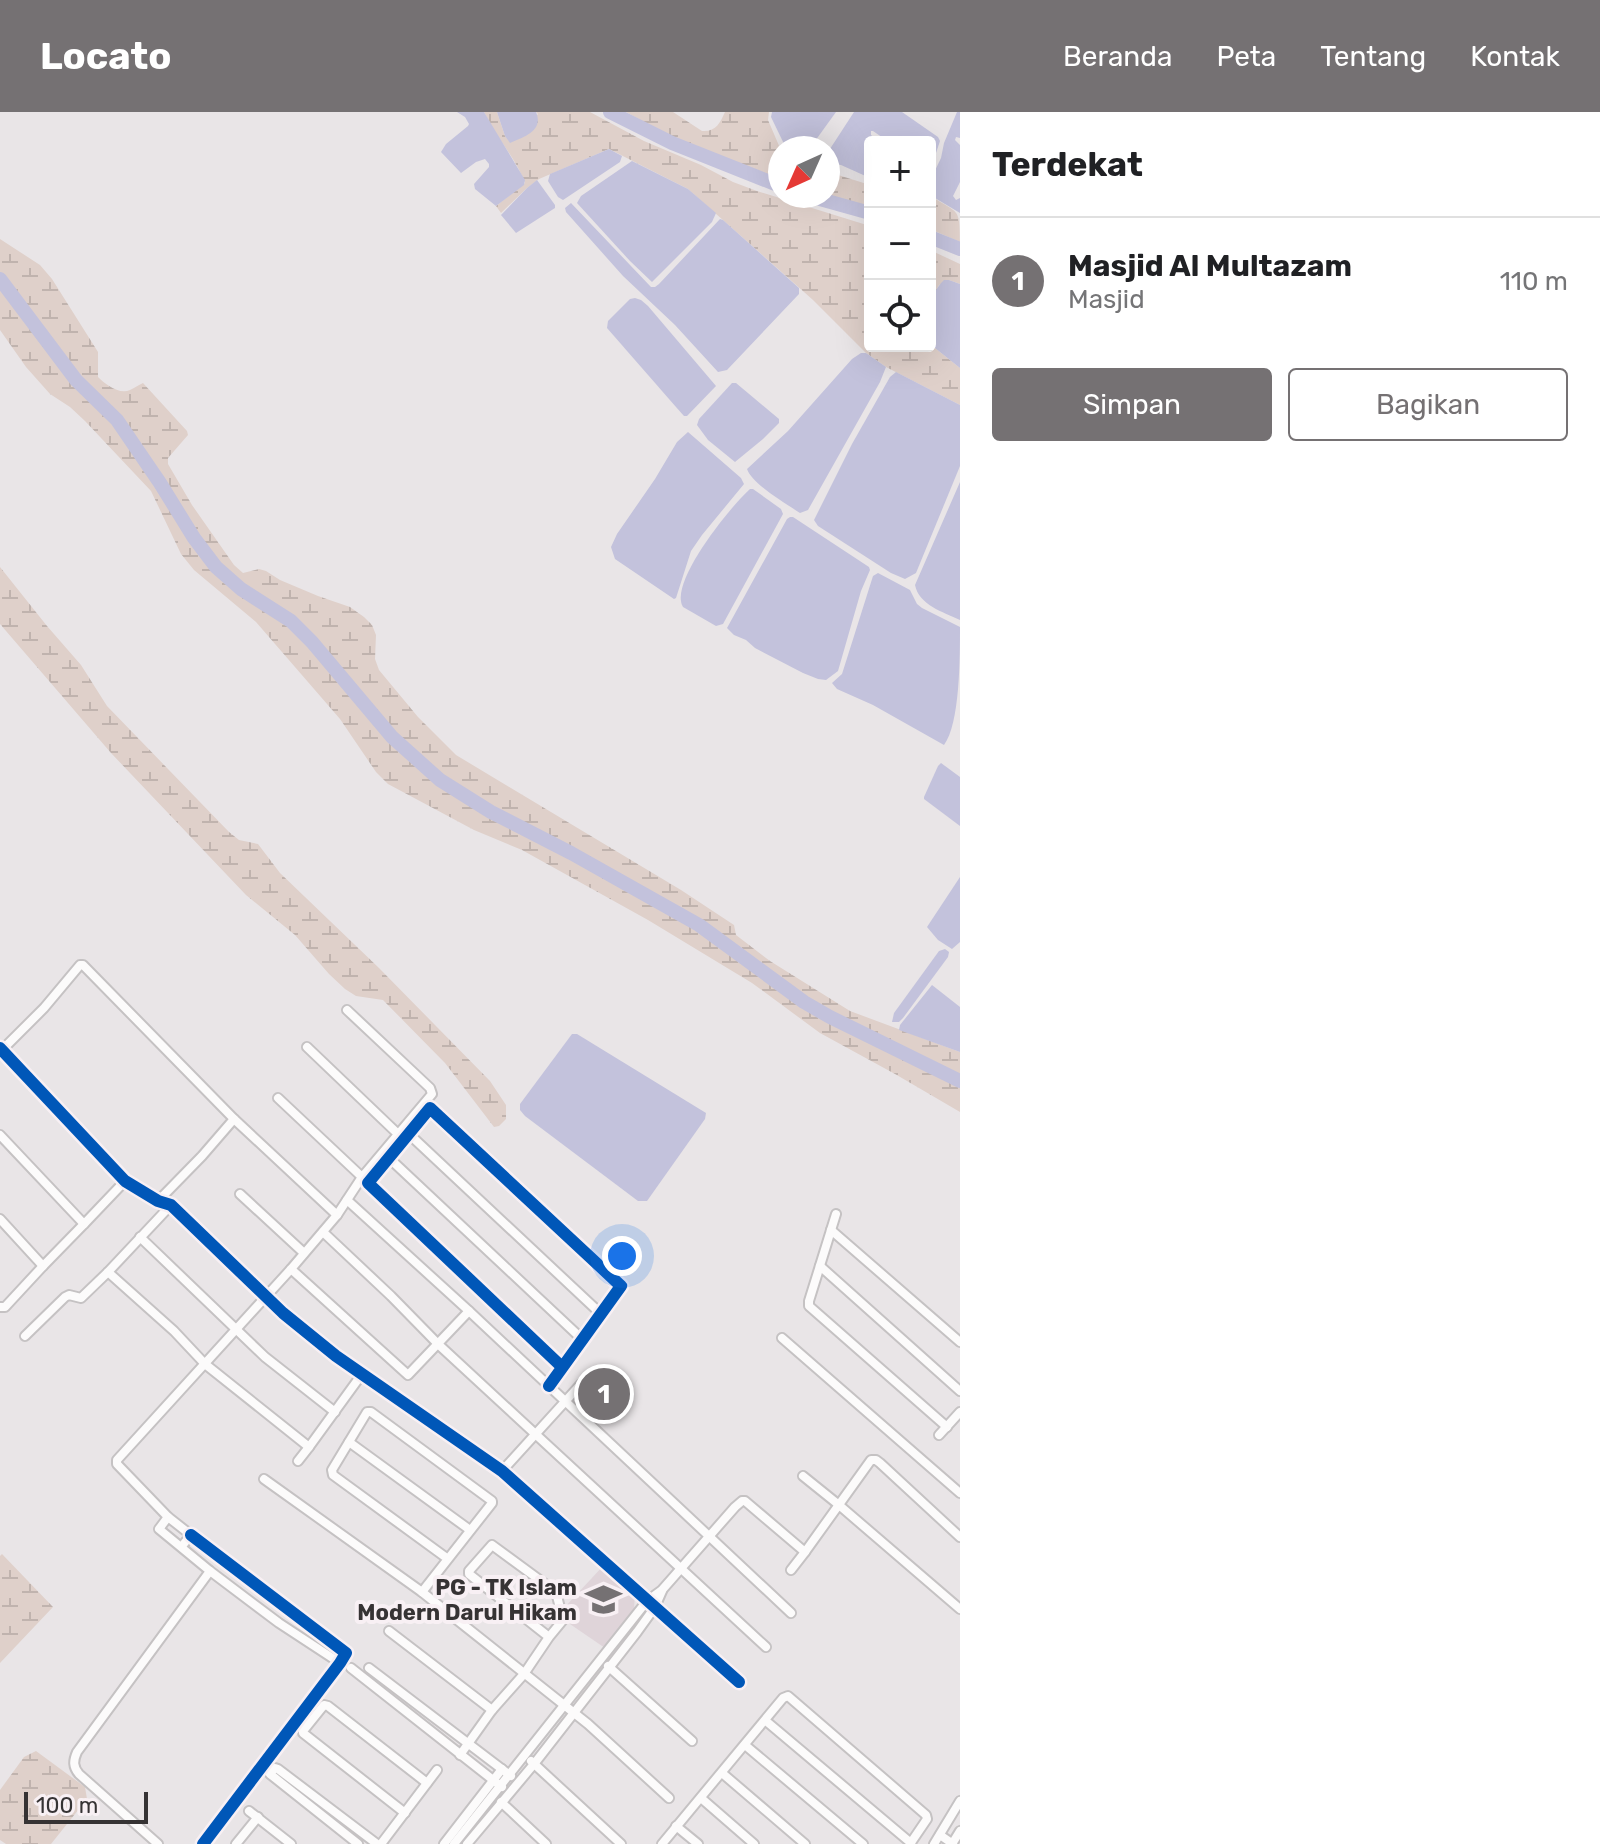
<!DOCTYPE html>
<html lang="id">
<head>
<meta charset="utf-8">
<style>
	body { margin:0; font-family:Rubik,sans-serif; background:#f6f6f6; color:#202124 }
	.controls { position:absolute; right:24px; top:24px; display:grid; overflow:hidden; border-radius:8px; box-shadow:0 8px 32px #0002 }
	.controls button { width:72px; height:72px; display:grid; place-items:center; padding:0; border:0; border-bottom:2px solid #e0e0e0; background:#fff; color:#202124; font:40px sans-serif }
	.compass { position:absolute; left:768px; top:24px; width:72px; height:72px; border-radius:50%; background:#fff; box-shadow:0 8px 32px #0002; rotate:225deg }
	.scale { position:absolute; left:24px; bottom:20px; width:124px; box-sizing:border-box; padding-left:8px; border:4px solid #363334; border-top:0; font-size:22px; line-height:28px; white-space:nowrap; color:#363334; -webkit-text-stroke:6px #f8f0f4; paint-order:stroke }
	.you { position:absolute; left:622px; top:1144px; width:28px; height:28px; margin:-20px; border:6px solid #fff; border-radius:50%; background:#1a73e8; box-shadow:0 0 0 12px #1a73e833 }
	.badge { display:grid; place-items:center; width:52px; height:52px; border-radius:50%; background:#757173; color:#fff; font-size:26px; font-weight:700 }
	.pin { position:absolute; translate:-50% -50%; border:4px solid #fff; box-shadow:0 2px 8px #0006 }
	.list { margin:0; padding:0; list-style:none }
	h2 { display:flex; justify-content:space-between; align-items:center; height:104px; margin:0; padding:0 32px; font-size:34px }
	h2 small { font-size:26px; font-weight:400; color:#757577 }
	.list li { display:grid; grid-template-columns:52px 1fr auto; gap:24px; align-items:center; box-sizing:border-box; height:128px; padding:0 32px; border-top:2px solid #e0e0e0 }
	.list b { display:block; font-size:30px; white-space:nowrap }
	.list p { margin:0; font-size:26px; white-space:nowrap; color:#757577 }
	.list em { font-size:26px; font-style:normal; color:#757577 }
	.actions { display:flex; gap:16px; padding:24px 32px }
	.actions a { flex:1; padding:18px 0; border:2px solid #757173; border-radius:8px; text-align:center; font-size:28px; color:#757173 }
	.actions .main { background:#757173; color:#fff }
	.icon { flex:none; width:44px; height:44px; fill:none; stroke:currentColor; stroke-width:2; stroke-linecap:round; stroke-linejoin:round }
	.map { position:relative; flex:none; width:960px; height:1732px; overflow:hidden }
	header { display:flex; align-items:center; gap:48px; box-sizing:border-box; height:112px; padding:0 40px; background:#757173; color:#fff }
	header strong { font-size:38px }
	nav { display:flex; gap:44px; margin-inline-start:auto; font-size:28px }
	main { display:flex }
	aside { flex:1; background:#fff }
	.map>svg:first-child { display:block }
	.built { fill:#dfd4d9 }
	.wetland { fill:url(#wetland-marsh) }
	.water { fill:#c3c2dc }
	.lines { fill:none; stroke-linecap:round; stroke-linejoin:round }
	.stream { stroke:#c3c2dc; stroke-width:2 }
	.river { stroke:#c3c2dc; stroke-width:14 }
	.street-casing { stroke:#c5c2c3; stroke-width:12 }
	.street { stroke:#fcfbfb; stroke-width:8 }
	.cycleway-casing { stroke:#f8f0f4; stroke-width:17 }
	.cycleway { stroke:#0057b8; stroke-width:12 }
	.labels { text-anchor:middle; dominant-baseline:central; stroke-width:8; stroke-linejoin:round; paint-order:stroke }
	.poi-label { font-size:22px; font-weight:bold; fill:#363334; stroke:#f8f0f4; text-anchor:end }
</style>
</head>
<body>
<header>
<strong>Locato</strong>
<nav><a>Beranda</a><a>Peta</a><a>Tentang</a><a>Kontak</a></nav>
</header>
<main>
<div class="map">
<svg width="960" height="1732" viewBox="0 0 960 1732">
	<defs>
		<pattern id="wetland-marsh" width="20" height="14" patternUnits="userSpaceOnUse" patternTransform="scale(2)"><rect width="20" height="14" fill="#dfd0ca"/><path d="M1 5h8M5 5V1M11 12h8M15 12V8" fill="none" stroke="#c0b3ae"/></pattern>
	</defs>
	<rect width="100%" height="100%" fill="#e9e5e7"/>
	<path class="built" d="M604,1453L635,1480L634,1497L605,1536L567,1510L564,1496Z"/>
	<g class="wetland">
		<path d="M484,0H497L505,24L510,30L538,2L536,0H590L644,29L701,53L733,70L757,79L870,114V234H930V232L960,256V293L886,255L866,241L813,188L688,77L609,37L539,67L527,76L501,101L496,94L525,71C515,45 496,25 484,0Z"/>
		<path d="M626,0H673L702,19C716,20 720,11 725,0H769L768,8L780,36V68L682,31Z"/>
		<path d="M828,58L835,62L870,73V98L827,84Z"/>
		<path d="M930,83C958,103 960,93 960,130L930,117Z"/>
		<path d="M0,127L40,153L52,167L98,240V265C105,272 119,283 130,278C135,276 138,273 143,271L187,319L188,323L168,346V352L192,393L234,453L243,461L259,457L266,459L280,468L318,484L350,495L364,505L372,513L376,523L375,547L379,558L418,605L456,643L681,778L734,813L736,823L770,849L850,899L960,940V1000L895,962L820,921L752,871L648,808L522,738L474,718L388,672L376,660L340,607L256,510L194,458L181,442L151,379L85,309L70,295L50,282L26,255L0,218Z"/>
		<path d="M930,138L960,152V172L949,168L939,173L930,191Z"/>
		<path d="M0,455L47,514L81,553L107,594L229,720L239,728L258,732L280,761L379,856L490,969L506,993V1007L499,1014L494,1015L445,951L383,888L356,884L345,877L329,862L295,823L246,783L111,641L0,512Z"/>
		<path d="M2,1442L53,1495L0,1551V1444Z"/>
		<path d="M36,1639L85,1675L87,1687L51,1732H6L0,1728V1678L24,1645Z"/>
	</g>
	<g class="water">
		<path d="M457,0H484L525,68L524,73L496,94L475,77L474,72L489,55V52L485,47L476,50L461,61L441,40L446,32L468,14L469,12L465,5Z"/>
		<path d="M497,0H536C544,19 524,25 510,31L505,24Z"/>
		<path d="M772,0H836L810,36H786L771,5Z"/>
		<path d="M854,0H902L938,25L940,29L932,53L930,55V30H889L873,19H871V23L880,30H870V66L841,53L829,52L828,40Z"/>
		<path d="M957,0H960V26L956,25L955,28L960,33V70L953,84L956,88L960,86V101L930,83V69L941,46L944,31Z"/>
		<path d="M609,37L622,44L620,50L563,88L558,85L548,69L550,62Z"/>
		<path d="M632,49L688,77L716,101L712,110L652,170L630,149L577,91L581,84Z"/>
		<path d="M537,68L555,93V96L516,121L501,103L527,76Z"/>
		<path d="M571,91L651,175H655L659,172L720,107L723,108L799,176V182L727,258L718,260L675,213L623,164L566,100L565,96Z"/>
		<path d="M944,168H949L960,172V256L930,232C930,210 926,185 944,168Z"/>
		<path d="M635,186L641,188L648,194L716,274L687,304H684L676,295L607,216L608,209L630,187Z"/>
		<path d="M861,241H866L886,255L880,270L808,398L800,401C785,391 752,372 747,357L788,319L852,247Z"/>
		<path d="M896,260L960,293V354L916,461L905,467L891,461L818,414L814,408L852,332L890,265Z"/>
		<path d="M732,271H736L779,307V311L763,327L735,350L708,328L697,313L699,307Z"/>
		<path d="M688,320L741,366L744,372L702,423L691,439L676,486L674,487L615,447L611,435L617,422L655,367L677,330Z"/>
		<path d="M960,370V508C943,500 919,493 915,473Z"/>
		<path d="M750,377H753L781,397L783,402L723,512L716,514L683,495C668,471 731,394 750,377Z"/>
		<path d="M790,405H793L869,455L870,458L861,479L838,559L826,568L818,567L803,561L755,536L746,528L734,523L727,516L787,407Z"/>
		<path d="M878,461L910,478L917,492L922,496L960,515C960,546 960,612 944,633L873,593L837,577L832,571L842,562L873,464Z"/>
		<path d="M941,651L960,665V714L924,687V685L938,654Z"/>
		<path d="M960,765V830L952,837L938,828L927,815Z"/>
		<path d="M945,837L949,840L948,845L903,906L899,910H892L894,901L939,839Z"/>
		<path d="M932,873L960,895V940L899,918L900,913Z"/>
		<path d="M572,922H577L706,1001L705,1007L647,1089H638L525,1004L520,998V992Z"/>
	</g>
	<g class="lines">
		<path class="stream" d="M621,6L623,0"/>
		<g class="river">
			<path d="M610,0L672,31L780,74"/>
			<path d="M809,84L870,101"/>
			<path d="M930,125L960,137"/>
			<path d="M0,167L76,268L117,308L160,371L194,426L216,455L241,477L291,509L312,530L392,625L440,668L491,700L571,741L699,813L804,890L830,905L960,969"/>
		</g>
		<defs>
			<g id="street">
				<path d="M307,935L398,1022"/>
				<path d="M0,936L125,1069L158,1089L171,1093L283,1201L336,1244L502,1359L739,1570"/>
				<path d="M2,938L44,896L80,853H83L234,1007L337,1103"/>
				<path d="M278,986L362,1065"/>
				<path d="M409,1022L600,1201"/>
				<path d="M0,1023L84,1112L125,1069"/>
				<path d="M389,1046L582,1227"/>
				<path d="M240,1082L304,1141"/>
				<path d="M347,1088L469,1199L791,1501"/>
				<path d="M158,1089L202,1044L234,1007"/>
				<path d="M836,1102L809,1189V1194L947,1315"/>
				<path d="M0,1107L43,1154L84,1112"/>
				<path d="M831,1118L960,1230"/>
				<path d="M323,1120L391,1184L439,1233L766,1535"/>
				<path d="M140,1125L265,1245L335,1300"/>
				<path d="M820,1154L960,1279"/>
				<path d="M291,1157L408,1263L469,1199"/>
				<path d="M108,1160L174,1219L205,1252L309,1335L362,1262"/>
				<path d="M0,1195H5L43,1154"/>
				<path d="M25,1224L65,1185L69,1183L81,1186L108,1160L171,1093"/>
				<path d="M782,1226L960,1381"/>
				<path d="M549,1274L621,1174L430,996L368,1071L562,1255"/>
				<path d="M939,1323L960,1300"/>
				<path d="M349,1330L470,1418"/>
				<path d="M298,1349L309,1335"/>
				<path d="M502,1359L581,1272"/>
				<path d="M803,1364L839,1393L960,1497"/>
				<path d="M264,1367L422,1480L588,1612L669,1686"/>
				<path d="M168,1405L159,1417L210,1459L279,1511L340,1551"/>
				<path d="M191,1423L346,1541L340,1551L203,1732"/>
				<path d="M182,1434L191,1423L168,1405L117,1352V1348L291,1157L337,1103L362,1065L432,982L430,976L347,898"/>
				<path d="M791,1458L805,1440L871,1348H876L880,1351L960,1425"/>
				<path d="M422,1480L492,1391V1389L371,1300H367L332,1358L333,1363L448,1447"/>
				<path d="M389,1519L492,1598"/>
				<path d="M608,1554L692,1629"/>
				<path d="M351,1556L502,1675"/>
				<path d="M369,1556L511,1664"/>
				<path d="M766,1609L911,1731"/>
				<path d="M745,1633L863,1732"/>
				<path d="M460,1643L492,1598L524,1562L549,1525L563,1508L556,1480L492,1433L469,1459V1462L549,1525"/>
				<path d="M531,1649L621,1732"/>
				<path d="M722,1661L805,1732"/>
				<path d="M701,1686L754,1732"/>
				<path d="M501,1690L546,1732"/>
				<path d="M249,1699L291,1732"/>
				<path d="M405,1701L303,1621V1619L324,1593L328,1594L427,1671"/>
				<path d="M676,1714L698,1732"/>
				<path d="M940,1723L953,1732"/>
				<path d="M158,1732L79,1662C73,1655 73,1649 77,1640L210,1459"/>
				<path d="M236,1732L258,1705"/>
				<path d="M358,1732L270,1662L275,1656L278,1657L377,1732"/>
				<path d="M381,1732L437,1658"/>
				<path d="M444,1732L502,1657"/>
				<path d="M454,1732L647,1489L662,1478L735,1395L742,1389H745L805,1440"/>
				<path d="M467,1732L534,1652L637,1520L655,1495L662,1479"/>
				<path d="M662,1732L783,1586L788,1584L926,1703L927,1707L910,1732"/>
				<path d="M934,1732L960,1689"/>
				<path d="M952,1732L960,1719"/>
			</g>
		</defs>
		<use href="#street" class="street-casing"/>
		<use href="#street" class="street"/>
		<defs>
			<g id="cycleway">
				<path d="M0,936L125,1069L158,1089L171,1093L283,1201L336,1244L502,1359L739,1570"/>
				<path d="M549,1274L621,1174L430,996L368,1071L562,1255"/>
				<path d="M191,1423L346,1541L340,1551L203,1732"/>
			</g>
		</defs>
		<use href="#cycleway" class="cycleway-casing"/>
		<use href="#cycleway" class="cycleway"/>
	</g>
	<defs>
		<symbol id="school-bare" viewBox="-9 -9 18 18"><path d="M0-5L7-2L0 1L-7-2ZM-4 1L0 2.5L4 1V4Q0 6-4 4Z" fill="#757173" stroke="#f8f0f4" stroke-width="2.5" paint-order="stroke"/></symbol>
	</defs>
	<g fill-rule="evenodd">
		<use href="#school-bare" x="578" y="1462" width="51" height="51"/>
	</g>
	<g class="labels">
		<g class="poi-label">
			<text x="577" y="1475">PG - TK Islam<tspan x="577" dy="25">Modern Darul Hikam</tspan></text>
		</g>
	</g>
</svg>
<div class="controls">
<button>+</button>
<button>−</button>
<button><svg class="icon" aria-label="locate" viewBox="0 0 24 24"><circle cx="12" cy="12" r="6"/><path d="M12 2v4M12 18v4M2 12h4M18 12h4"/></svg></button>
</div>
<svg class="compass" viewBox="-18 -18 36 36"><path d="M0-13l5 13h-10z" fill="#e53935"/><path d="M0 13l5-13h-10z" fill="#757577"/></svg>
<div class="scale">100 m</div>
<div class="you"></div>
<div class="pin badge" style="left:604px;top:1282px">1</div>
</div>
<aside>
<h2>Terdekat<small></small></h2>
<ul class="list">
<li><span class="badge">1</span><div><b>Masjid Al Multazam</b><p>Masjid</p></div><em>110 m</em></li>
</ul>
<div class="actions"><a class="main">Simpan</a><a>Bagikan</a></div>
</aside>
</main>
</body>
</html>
